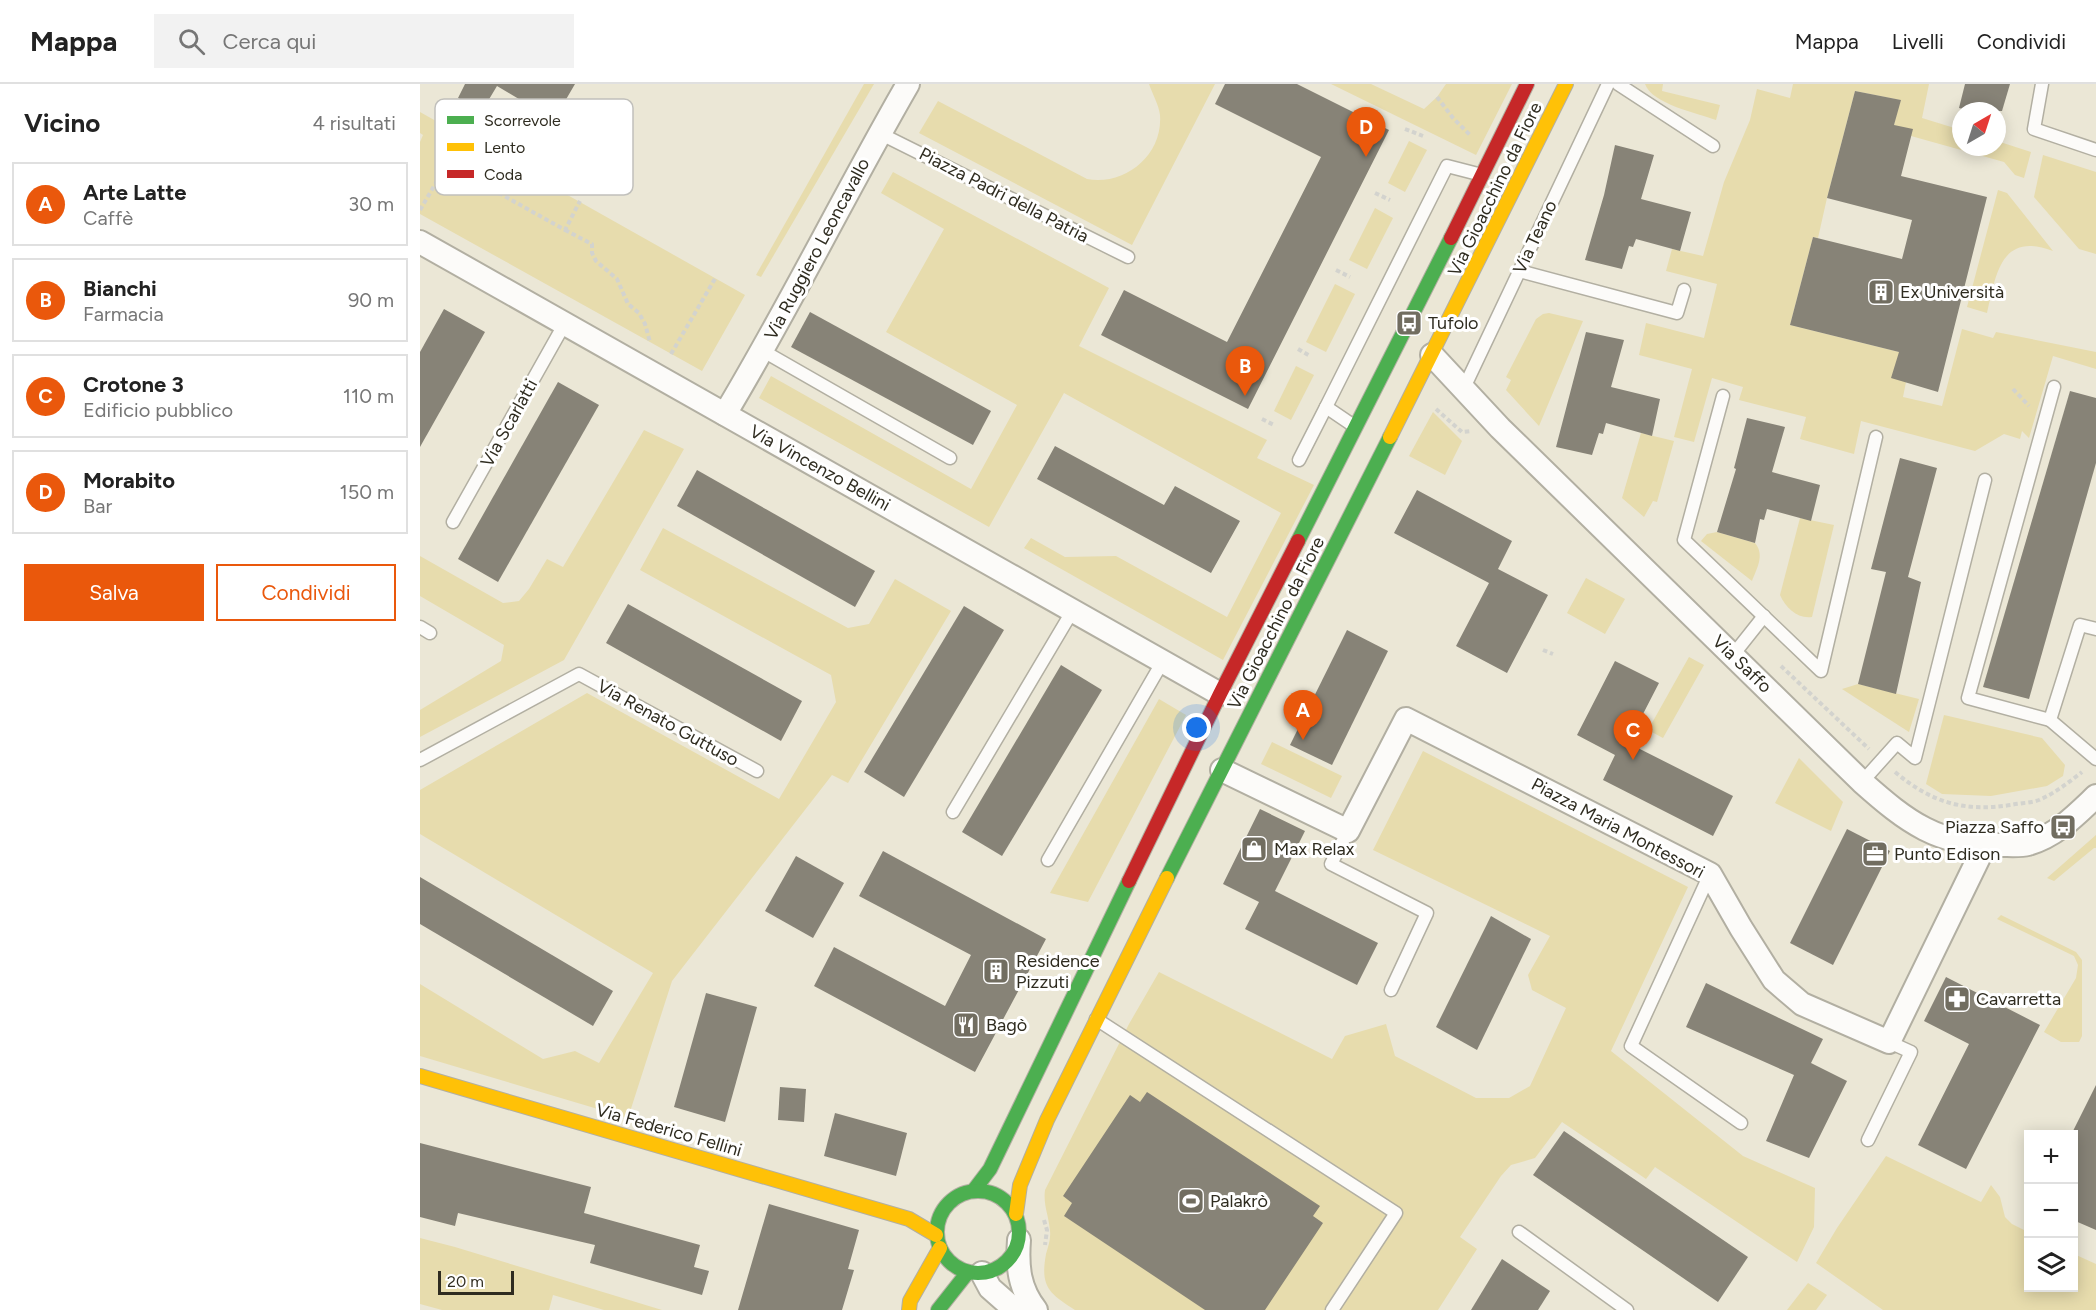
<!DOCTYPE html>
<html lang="it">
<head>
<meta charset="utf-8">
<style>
	body { margin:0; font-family:Figtree,sans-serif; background:#f2f2f2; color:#222 }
	.controls { position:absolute; right:18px; bottom:18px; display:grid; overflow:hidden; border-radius:0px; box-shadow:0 3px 15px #0003 }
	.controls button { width:54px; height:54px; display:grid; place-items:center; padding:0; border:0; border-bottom:2px solid #e0e0e0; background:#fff; color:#222; font:30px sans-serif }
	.compass { position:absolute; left:1532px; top:18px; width:54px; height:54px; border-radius:50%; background:#fff; box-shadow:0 3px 15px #0003; rotate:39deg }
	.scale { position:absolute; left:18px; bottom:15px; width:76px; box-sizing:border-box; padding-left:6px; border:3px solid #2f2c20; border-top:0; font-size:16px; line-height:21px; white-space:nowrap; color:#2f2c20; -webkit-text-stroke:4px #fff; paint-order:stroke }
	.you { position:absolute; left:777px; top:644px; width:21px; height:21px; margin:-15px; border:4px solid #fff; border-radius:50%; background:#1a73e8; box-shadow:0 0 0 9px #1a73e833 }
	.badge { display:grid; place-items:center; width:39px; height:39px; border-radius:50%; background:#ea580c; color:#fff; font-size:20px; font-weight:700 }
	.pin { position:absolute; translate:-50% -50px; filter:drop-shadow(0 2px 3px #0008) }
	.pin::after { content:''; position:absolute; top:32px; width:21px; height:18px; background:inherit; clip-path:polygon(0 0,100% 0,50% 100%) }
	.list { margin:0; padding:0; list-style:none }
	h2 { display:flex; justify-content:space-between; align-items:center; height:78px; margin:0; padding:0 24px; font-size:26px }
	h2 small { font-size:20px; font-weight:400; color:#767676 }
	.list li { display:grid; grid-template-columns:39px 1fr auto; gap:18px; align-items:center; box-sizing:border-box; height:84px; margin:0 12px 12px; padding:0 12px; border:2px solid #e0e0e0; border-radius:0px }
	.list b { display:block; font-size:22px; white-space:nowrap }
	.list p { margin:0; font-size:20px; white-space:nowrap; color:#767676 }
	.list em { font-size:20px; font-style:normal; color:#767676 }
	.actions { display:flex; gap:12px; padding:18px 24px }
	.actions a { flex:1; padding:14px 0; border:2px solid #ea580c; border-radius:0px; text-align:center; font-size:21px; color:#ea580c }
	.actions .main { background:#ea580c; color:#fff }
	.icon { flex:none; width:33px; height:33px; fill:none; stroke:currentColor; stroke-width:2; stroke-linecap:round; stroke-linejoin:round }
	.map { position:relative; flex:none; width:1676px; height:1226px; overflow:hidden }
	header { display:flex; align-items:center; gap:36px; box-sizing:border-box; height:84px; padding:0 30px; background:#fff; border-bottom:2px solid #e0e0e0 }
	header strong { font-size:28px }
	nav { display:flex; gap:33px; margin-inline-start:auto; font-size:21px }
	.search { width:420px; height:54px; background:#f2f2f2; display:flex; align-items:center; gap:15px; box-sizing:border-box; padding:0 21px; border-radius:0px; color:#767676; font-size:22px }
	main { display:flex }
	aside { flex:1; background:#fff }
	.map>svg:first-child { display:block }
	.green { fill:#e7dcad }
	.building { fill:#878377 }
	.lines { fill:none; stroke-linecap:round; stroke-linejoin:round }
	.lane-casing { stroke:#b2afa2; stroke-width:15 }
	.street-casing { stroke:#b2afa2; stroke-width:26 }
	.fast-casing { stroke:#b2afa2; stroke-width:16 }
	.slow-casing { stroke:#b2afa2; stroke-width:16 }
	.jam-casing { stroke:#b2afa2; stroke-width:16 }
	.path { stroke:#d3d3ce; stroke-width:4; stroke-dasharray:4.5 3; stroke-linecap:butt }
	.lane { stroke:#fcfbf9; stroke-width:12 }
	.street { stroke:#fcfbf9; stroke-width:22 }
	.fast { stroke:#4caf50; stroke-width:14 }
	.slow { stroke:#ffc107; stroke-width:14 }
	.jam { stroke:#c62828; stroke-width:14 }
	.labels { text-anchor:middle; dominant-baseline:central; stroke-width:6; stroke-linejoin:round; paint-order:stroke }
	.street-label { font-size:18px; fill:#2f2c20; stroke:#fff }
	.poi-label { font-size:18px; fill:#2f2c20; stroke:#fff; text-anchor:start }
	.key { fill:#fff; stroke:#c1c0bc; stroke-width:1.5 }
	.key-label { font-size:16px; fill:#2f2c20 }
</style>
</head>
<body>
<header>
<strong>Mappa</strong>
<div class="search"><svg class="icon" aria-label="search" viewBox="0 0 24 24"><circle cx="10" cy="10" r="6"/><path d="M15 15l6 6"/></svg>Cerca qui</div>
<nav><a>Mappa</a><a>Livelli</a><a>Condividi</a></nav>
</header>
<main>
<aside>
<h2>Vicino<small>4 risultati</small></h2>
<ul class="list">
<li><span class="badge">A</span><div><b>Arte Latte</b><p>Caffè</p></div><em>30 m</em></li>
<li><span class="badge">B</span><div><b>Bianchi</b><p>Farmacia</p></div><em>90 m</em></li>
<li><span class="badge">C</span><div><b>Crotone 3</b><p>Edificio pubblico</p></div><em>110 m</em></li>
<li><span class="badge">D</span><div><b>Morabito</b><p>Bar</p></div><em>150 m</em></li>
</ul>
<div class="actions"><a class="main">Salva</a><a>Condividi</a></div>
</aside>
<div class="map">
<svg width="1676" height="1226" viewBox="0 0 1676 1226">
	<rect width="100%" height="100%" fill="#ebe7d6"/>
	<g class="green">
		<path d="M444,0H454L341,193L336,191Z"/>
		<path d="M729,0H795L712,161L499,49L518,17L667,95C704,102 743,72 740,31C739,21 732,9 729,0Z"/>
		<path d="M911,0H951L1004,25L1017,13L1026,0H1092L1056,71Z"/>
		<path d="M1225,0H1243L1242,7L1300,21L1296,36C1277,29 1232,20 1225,0Z"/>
		<path d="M1373,0H1509L1502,34L1541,46V63H1577V57L1611,68L1604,94L1595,91L1584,78L1491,52L1474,41L1480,16L1435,7L1407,114L1398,154L1393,153L1370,241L1479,268L1486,298L1483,313L1522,322L1542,245L1573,254L1576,248L1676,268V285L1633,272L1609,354L1602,347L1600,355L1584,350L1555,367L1441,337L1434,370L1380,355L1386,333L1319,316L1323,303L1292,294L1274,358L1254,353L1272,285L1219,271L1226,239L1284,254L1297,200L1246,187L1252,165L1283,172L1304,98L1330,36L1337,5L1370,14Z"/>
		<path d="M0,28L325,211L282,287L0,130V58L3,51L0,49Z"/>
		<path d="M989,57L1007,66L985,108L968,99Z"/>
		<path d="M1623,71L1676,88V170L1659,165L1614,113Z"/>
		<path d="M473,88L689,204L659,262L847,356L837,374L894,401L803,576L604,464L611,454L645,473L696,472L807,533L861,429L644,309L569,443L339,314L351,292L551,405L597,321L466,248L524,145L461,109Z"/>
		<path d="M1578,106L1587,109L1633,167C1581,147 1576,190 1567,229L1547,223Z"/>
		<path d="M955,124L973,134L947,185L929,176Z"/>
		<path d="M915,200L935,210L906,268L886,258Z"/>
		<path d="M1129,229L1163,237L1119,342L1086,306L1091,296L1086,293L1116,235L1123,230Z"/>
		<path d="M876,282L894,291L871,336L854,327Z"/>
		<path d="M1013,328L1042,357L1025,391L989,372Z"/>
		<path d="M224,346L264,365L144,576L0,653V626L81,577L84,561L0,512V472L83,519L99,517L109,505L127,475L143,483Z"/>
		<path d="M1221,349L1254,357L1237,418L1233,417L1224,433L1202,414Z"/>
		<path d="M1380,434L1414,441L1392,533C1377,535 1366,524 1360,511Z"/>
		<path d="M243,444L428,544L449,540L475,495L531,527L428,699L412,691L252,897L208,1034L0,972V900L123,975L155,967L179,979L233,889L0,750V706L167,609L359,715L416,618L411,591L220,486Z"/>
		<path d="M1297,448L1335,459C1345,471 1337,484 1332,497L1281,457L1287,450Z"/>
		<path d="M1166,494L1205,515L1185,550L1147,529Z"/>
		<path d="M1269,573L1284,581L1243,654L1228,646Z"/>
		<path d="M1438,600L1499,615L1489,648L1422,605Z"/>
		<path d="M739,615L766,631L668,818L630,809Z"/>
		<path d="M1524,631L1622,654L1645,681L1643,692L1627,702L1571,712L1522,710L1506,700Z"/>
		<path d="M852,658L922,692L911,714L841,680Z"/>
		<path d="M1003,667L1268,803L1191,967L1323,1072L1395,1104L1394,1143L1377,1178L1235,1083L1226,1095L1142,1038L1115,1074L1091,1081L1081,1092L1040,1153L1057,1165L1018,1226H655C629,1209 620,1203 626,1170C628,1163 631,1155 630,1147C629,1132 623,1121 625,1106L709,940L739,888L912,975L925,952L966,940L975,972L1056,1014H1089L1110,1002L1146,924L1112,906L1108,891L1130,852L953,766Z"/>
		<path d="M1379,674L1423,718L1411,747L1355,719Z"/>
		<path d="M1676,751V764H1674L1634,797L1627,794Z"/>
		<path d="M1581,831L1656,868L1662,876V952L1659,958H1641L1624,948L1656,894L1658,881L1654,872L1577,835Z"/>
		<path d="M1466,1072L1561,1118L1571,1101L1580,1113L1585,1133L1592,1140L1608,1148V1204H1654V1170L1676,1180V1226H1463L1396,1179L1417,1144Z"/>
		<path d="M0,1154L35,1163L242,1226H184L133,1211L129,1226H22L0,1220Z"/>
		<path d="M1388,1199L1407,1211L1396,1226H1367Z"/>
	</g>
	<g class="building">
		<path d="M45,0H155L134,36L77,2L62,27L38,14Z"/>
		<path d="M805,0H877L969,46L828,325L681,251L704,206L807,258L901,73L795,20Z"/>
		<path d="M1545,0H1590L1582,27H1551L1539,24Z"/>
		<path d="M1435,7L1481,16L1474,41L1493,45L1481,92L1567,113L1518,308L1471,294L1479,268L1370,241L1393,153L1482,175L1492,136L1407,114Z"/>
		<path d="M1195,61L1234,71L1221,115L1271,128L1260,167L1216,155L1213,163L1209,162L1202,185L1165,176L1184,111Z"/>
		<path d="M24,225L65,248L0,363V268Z"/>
		<path d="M390,228L571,327L553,361L371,263Z"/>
		<path d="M1166,248L1204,256L1191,303L1240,315L1232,352L1186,339L1183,350L1179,349L1172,371L1136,363Z"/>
		<path d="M138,298L179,321L78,498L38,475Z"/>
		<path d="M1650,307L1676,314V379L1609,615L1563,603Z"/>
		<path d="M1327,334L1365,343L1352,388L1400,401L1391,437L1347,425L1344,436L1340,435L1335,459L1297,448L1316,385L1314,384Z"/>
		<path d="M635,362L744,421L755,402L820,437L791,489L617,395Z"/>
		<path d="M1480,374L1517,384L1488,493L1501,498L1476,610L1438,600L1466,488L1451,485Z"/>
		<path d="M277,386L455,487L435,523L257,422Z"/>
		<path d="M997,406L1092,457L1078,485L1128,511L1087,589L1036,562L1069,499L974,449Z"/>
		<path d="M208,520L382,617L361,657L186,559Z"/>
		<path d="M544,522L584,546L484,713L444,688Z"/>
		<path d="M927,546L968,567L912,681L870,661Z"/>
		<path d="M1195,577L1239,599L1208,659L1313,712L1293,752L1183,696L1195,671L1157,651Z"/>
		<path d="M641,581L682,606L582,772L542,748Z"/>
		<path d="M840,725L885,747L855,807L958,859L937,901L825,845L839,818L803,800Z"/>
		<path d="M1427,745L1470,767L1413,881L1370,859Z"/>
		<path d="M463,767L626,855L555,988L394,902L414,863L525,922L551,871L439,812Z"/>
		<path d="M376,772L424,799L393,854L345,827Z"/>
		<path d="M0,793L193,907L173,942L0,840Z"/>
		<path d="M1071,832L1111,855L1057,966L1016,943Z"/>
		<path d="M1526,893L1620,941L1546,1085L1498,1061L1549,960L1504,937Z"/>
		<path d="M1286,899L1403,955L1391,979L1427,997L1389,1074L1346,1057L1374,991L1266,943Z"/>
		<path d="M286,909L337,923L305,1038L254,1023Z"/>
		<path d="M1676,1001V1146L1653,1136V1047Z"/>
		<path d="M360,1003L386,1005L384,1038L358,1036Z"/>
		<path d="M727,1008L900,1122L893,1132L903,1139L845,1226H785L644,1132L652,1119L643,1112L710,1011L720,1018Z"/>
		<path d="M415,1029L487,1049L476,1092L404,1072Z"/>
		<path d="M1144,1047L1328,1173L1298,1218L1113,1091Z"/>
		<path d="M0,1059L171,1103L164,1129L280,1161L274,1183L289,1187L282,1211L170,1179L175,1161L38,1129L35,1142L0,1133Z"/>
		<path d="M349,1120L439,1146L428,1185L434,1186L422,1226H318Z"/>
		<path d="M1082,1175L1130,1207L1118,1226H1051Z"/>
	</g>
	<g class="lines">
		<defs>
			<g id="lane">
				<path d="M1198,0L1293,62"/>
				<path d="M1622,0L1614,45L1676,66"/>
				<path d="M459,49L708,173"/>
				<path d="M1099,187L1257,229L1264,206"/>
				<path d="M343,267L530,374"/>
				<path d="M1043,306L1188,0"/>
				<path d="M1303,312L1264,456L1401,587L1456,353"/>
				<path d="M934,342L906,323L1027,82L1062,91"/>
				<path d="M879,376L906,323"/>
				<path d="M33,438L145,239"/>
				<path d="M0,543L10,549"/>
				<path d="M1676,545L1660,541L1630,636L1676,675"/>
				<path d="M1313,571L1344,532"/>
				<path d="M1630,636L1548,614L1634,303"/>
				<path d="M0,676L159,590L337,687"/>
				<path d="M1442,698L1477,659L1495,674L1565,396"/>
				<path d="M533,728L653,526"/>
				<path d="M928,747L911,780L1007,829L971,906"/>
				<path d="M628,776L743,577"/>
				<path d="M1290,790L1211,962L1321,1039"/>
				<path d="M676,935L976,1129L912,1226"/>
				<path d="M1448,1056L1491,968L1469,958"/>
				<path d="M1099,1148L1207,1226"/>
			</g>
			<g id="street">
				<path d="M0,158L800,610"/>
				<path d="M1012,271L1080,344L1442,698C1487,738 1518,762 1581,761C1589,761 1600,762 1608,760C1636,752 1656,731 1676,712"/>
				<path d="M305,330C370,222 425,109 488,0"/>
				<path d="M802,686L928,747L986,635L1290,790L1321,844L1354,896L1382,920L1469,958L1565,761"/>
				<path d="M599,1156C597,1183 599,1204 616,1226"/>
				<path d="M562,1189L570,1204L595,1226"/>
			</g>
			<g id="fast">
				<path d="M878,457L1031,154"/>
				<path d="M747,794L970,353"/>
				<path d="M554,1106L570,1085L709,797"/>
				<circle cx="558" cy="1148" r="41"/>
				<path d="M518,1226L548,1188"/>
			</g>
			<g id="slow">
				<path d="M970,353L1146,0"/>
				<path d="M0,992L489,1135L516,1151"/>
				<path d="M596,1130L600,1101L627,1036L747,794"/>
				<path d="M489,1226L490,1217L520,1164"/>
			</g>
			<g id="jam">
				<path d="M1031,154L1107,0"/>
				<path d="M709,797L800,610L878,457"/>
			</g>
		</defs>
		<use href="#lane" class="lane-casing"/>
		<use href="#street" class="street-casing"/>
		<use href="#fast" class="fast-casing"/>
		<use href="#slow" class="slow-casing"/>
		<use href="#jam" class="jam-casing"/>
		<g class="path">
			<path d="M1017,13L1033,34L1050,51"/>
			<path d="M985,45L1003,52"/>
			<path d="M955,109L970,116"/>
			<path d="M0,126L27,80L145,146L160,117"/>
			<path d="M145,146L172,160V169L176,177L197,195L208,220L219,229L225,240L230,258"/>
			<path d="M916,186L930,193"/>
			<path d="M878,265L890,272"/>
			<path d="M251,270L296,193"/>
			<path d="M1593,305L1609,322"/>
			<path d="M1016,325L1042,348L1051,347"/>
			<path d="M842,335L854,341"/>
			<path d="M1123,566L1133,570"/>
			<path d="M1361,582L1449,665"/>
			<path d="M1475,688C1512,719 1544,728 1591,721C1600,719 1611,719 1619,716C1635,709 1648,699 1662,688"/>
			<path d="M624,1136L627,1146L625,1161"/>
		</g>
		<use href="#lane" class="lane"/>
		<use href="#street" class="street"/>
		<use href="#fast" class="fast"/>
		<use href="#slow" class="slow"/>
		<use href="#jam" class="jam"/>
	</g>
	<defs>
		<symbol id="building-square" viewBox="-11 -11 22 22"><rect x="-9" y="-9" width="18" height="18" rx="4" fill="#716d60" stroke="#fff"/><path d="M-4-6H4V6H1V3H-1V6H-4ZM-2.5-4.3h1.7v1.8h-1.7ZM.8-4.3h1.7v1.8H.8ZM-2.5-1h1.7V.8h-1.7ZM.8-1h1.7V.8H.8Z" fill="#fff"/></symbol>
		<symbol id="bus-square" viewBox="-11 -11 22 22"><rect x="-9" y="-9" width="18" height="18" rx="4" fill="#716d60" stroke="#fff"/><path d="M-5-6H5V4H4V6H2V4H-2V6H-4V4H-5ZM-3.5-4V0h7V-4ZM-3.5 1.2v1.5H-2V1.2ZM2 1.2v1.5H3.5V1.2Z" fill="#fff"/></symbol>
		<symbol id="shop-square" viewBox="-11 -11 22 22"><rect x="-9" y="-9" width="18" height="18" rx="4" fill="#716d60" stroke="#fff"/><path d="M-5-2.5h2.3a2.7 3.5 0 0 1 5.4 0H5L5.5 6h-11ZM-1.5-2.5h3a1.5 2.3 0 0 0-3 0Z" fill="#fff"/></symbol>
		<symbol id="office-square" viewBox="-11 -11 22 22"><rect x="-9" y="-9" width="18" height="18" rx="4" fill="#716d60" stroke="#fff"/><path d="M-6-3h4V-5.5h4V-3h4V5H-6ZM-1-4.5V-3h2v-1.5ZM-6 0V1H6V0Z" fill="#fff"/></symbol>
		<symbol id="pharmacy-square" viewBox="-11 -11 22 22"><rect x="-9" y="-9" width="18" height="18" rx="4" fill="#716d60" stroke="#fff"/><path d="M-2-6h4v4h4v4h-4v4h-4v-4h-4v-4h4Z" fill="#fff"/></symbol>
		<symbol id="restaurant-square" viewBox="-11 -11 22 22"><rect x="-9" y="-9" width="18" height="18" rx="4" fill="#716d60" stroke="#fff"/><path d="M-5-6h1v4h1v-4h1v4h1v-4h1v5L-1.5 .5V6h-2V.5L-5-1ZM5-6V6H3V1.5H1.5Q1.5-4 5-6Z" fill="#fff"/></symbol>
		<symbol id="stadium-square" viewBox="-11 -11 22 22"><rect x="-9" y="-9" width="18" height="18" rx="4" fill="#716d60" stroke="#fff"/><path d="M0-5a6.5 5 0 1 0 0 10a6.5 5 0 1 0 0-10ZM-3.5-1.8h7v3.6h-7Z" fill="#fff"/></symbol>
	</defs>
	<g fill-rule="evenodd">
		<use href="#building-square" x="1446" y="193" width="30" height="30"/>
		<use href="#bus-square" x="974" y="224" width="30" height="30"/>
		<use href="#bus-square" x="1628" y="728" width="30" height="30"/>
		<use href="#shop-square" x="819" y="750" width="30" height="30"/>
		<use href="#office-square" x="1440" y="755" width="30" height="30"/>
		<use href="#building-square" x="561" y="872" width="30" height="30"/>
		<use href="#pharmacy-square" x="1522" y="900" width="30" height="30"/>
		<use href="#restaurant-square" x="531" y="926" width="30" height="30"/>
		<use href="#stadium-square" x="756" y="1102" width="30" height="30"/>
	</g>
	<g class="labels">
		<g class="street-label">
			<text transform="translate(1075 105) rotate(-64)">Via Gioacchino da Fiore</text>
			<text transform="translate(584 111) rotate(27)">Piazza Padri della Patria</text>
			<text transform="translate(1115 153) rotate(-65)">Via Teano</text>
			<text transform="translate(397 165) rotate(-62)">Via Ruggiero Leoncavallo</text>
			<text transform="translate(89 339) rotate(-61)">Via Scarlatti</text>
			<text transform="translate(400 384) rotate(29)">Via Vincenzo Bellini</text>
			<text transform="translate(856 539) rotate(-63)">Via Gioacchino da Fiore</text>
			<text transform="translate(1322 580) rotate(44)">Via Saffo</text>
			<text transform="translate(248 639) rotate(29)">Via Renato Guttuso</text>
			<text transform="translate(1198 744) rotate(28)">Piazza Maria Montessori</text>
			<text transform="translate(249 1046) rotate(16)">Via Federico Fellini</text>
		</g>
		<g class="poi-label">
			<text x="1480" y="208">Ex Università</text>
			<text x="1008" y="239">Tufolo</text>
			<text x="1624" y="743" text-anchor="end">Piazza Saffo</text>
			<text x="854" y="765">Max Relax</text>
			<text x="1474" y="770">Punto Edison</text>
			<text x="596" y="877">Residence<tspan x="596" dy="21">Pizzuti</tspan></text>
			<text x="1556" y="915">Cavarretta</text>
			<text x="566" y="941">Bagò</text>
			<text x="790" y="1117">Palakrò</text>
		</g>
	</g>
	<rect x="15" y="15" width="198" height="96" rx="9" class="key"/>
	<rect x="27" y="32" width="27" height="8" fill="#4caf50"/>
	<rect x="27" y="59" width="27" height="8" fill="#ffc107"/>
	<rect x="27" y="86" width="27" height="8" fill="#c62828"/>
	<g class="key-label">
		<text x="64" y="42">Scorrevole</text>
		<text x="64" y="69">Lento</text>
		<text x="64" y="96">Coda</text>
	</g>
</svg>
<div class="controls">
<button>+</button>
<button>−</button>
<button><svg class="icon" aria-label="layers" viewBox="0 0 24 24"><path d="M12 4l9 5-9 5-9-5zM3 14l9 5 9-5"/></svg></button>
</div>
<svg class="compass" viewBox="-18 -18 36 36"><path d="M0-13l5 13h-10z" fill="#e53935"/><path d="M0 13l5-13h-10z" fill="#767676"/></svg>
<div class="scale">20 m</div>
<div class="you"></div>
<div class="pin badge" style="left:883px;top:656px">A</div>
<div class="pin badge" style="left:825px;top:312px">B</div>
<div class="pin badge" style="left:1213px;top:676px">C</div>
<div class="pin badge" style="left:946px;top:73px">D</div>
</div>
</main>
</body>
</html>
